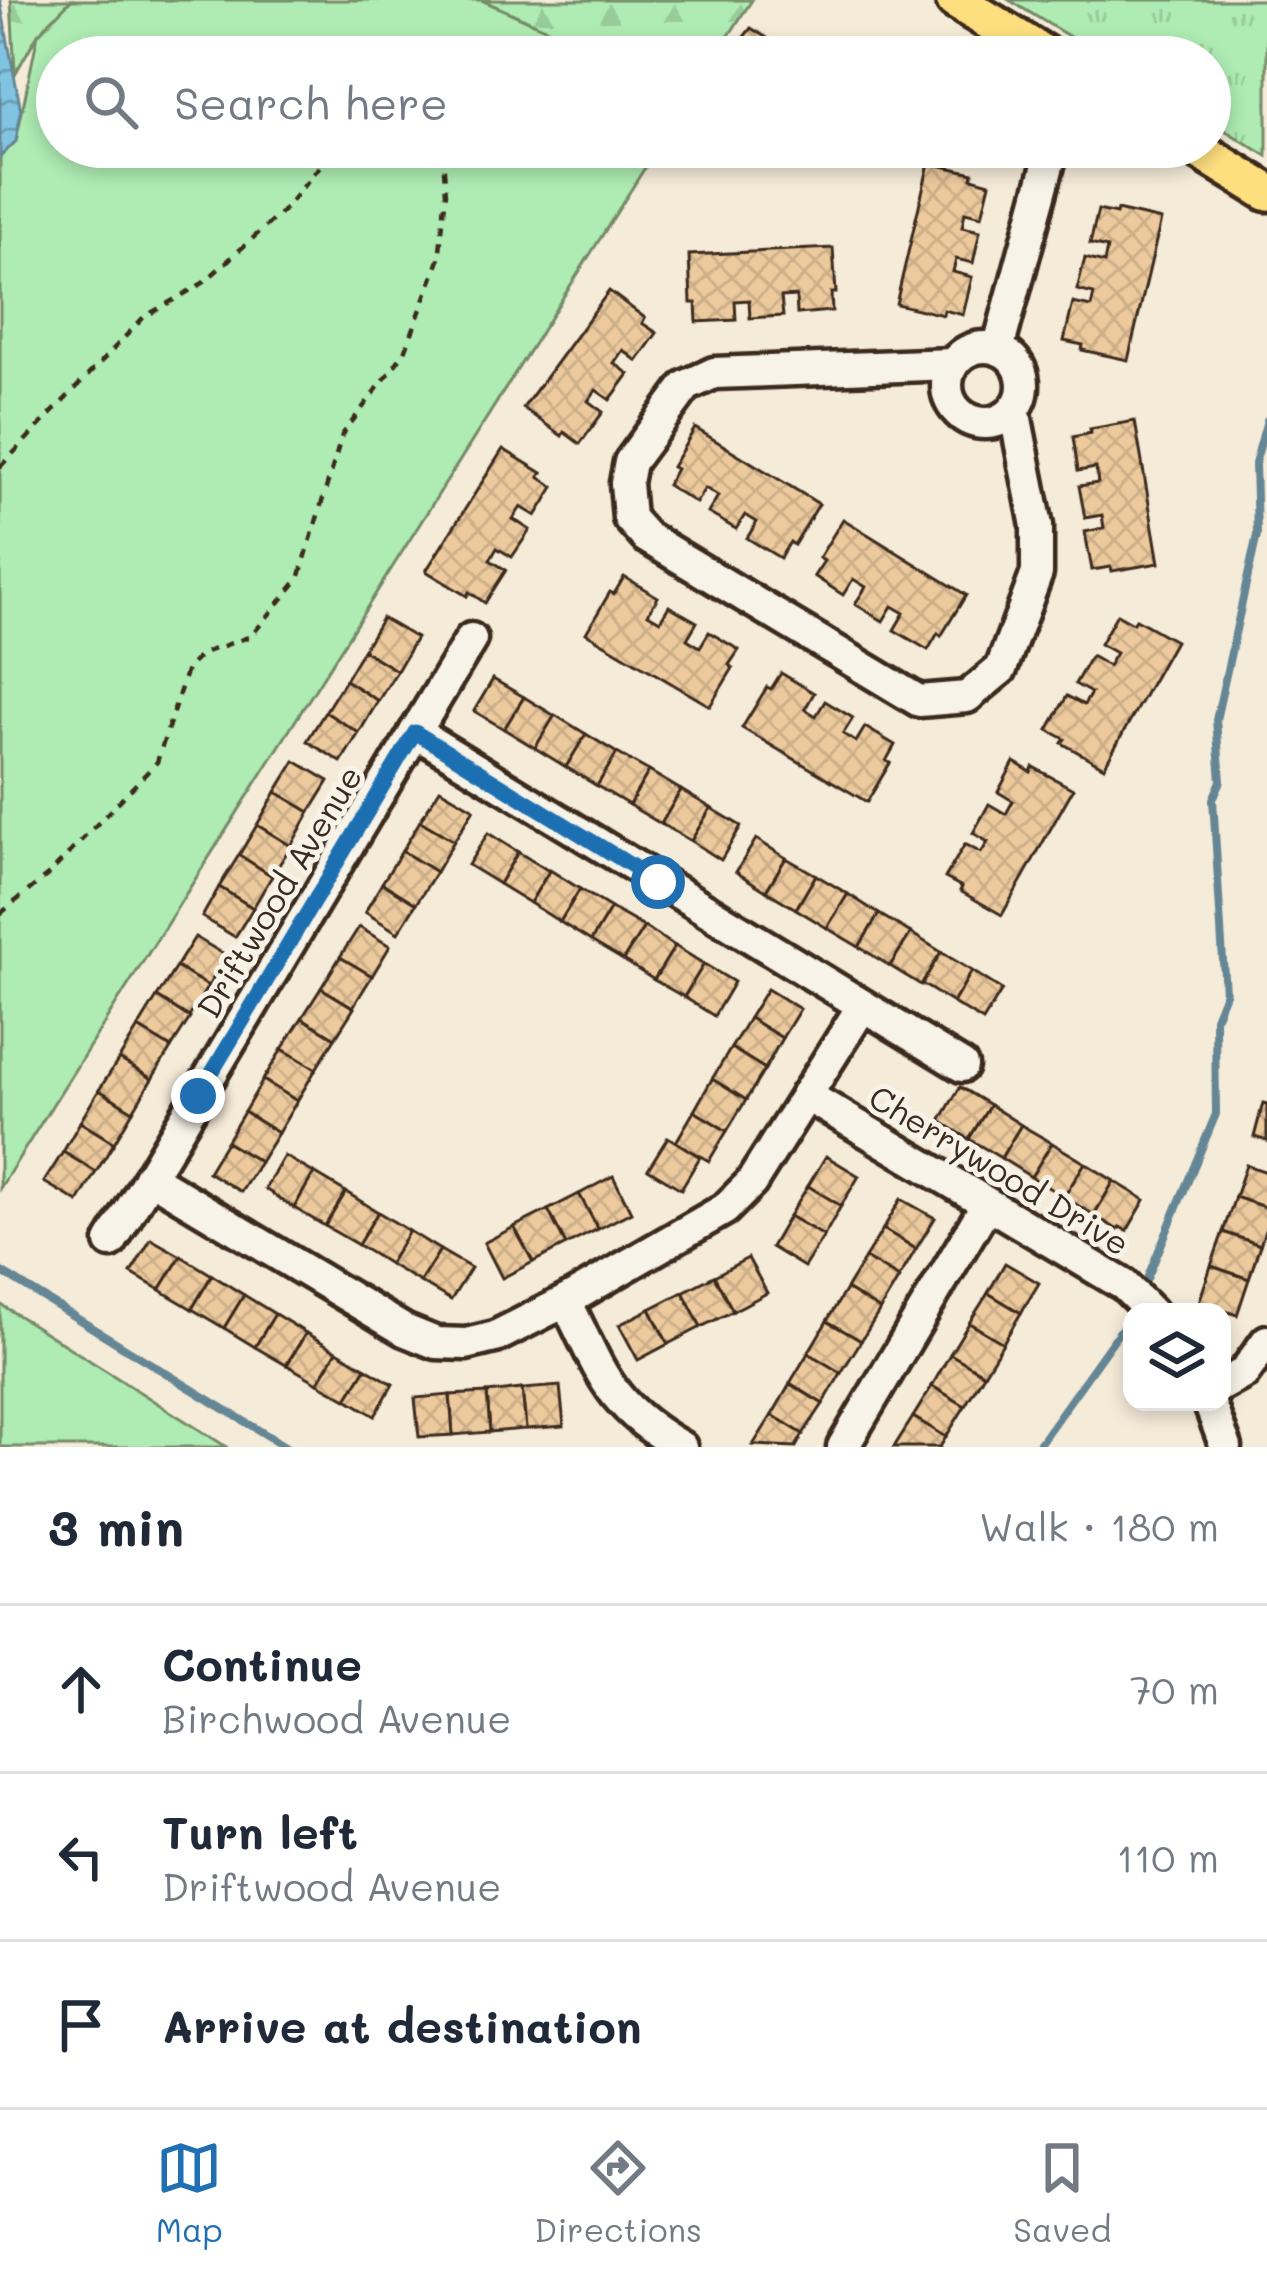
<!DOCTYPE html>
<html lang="en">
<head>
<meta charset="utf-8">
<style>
	body { margin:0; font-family:Mali,sans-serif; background:#f6f6f7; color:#1f2937 }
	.controls { position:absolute; right:36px; bottom:36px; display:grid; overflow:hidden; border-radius:24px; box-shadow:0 6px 18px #0003 }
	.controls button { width:108px; height:108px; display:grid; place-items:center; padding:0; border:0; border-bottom:3px solid #e0e1e3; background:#fff; color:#1f2937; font:60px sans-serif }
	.stop { position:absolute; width:36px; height:36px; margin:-27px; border:9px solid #1f6fb2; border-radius:50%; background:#fff }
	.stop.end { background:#1f6fb2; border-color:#fff; box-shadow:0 3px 12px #0008 }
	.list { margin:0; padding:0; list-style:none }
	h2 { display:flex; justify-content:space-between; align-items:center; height:156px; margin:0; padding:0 48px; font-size:51px }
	h2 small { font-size:39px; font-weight:400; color:#747a83 }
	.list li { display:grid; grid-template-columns:78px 1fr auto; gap:36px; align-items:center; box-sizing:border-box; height:168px; padding:0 48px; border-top:3px solid #e0e1e3 }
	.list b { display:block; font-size:45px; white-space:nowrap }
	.list p { margin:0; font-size:39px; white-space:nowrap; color:#747a83 }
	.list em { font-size:39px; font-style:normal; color:#747a83 }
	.icon { flex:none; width:66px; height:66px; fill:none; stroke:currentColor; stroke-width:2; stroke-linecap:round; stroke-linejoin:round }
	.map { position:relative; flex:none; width:1267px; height:1447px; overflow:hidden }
	.search { position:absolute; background:#fff; box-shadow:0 6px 18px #0003; left:36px; right:36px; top:36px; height:132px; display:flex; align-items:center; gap:30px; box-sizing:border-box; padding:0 42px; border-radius:66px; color:#747a83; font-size:45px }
	.sheet { height:660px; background:#fff }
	nav { display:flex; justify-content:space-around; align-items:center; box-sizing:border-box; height:168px; border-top:3px solid #e0e1e3; background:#fff; font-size:33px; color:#747a83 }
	nav a { display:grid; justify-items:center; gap:6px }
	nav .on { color:#1f6fb2 }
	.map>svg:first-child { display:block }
	.green { fill:#aeecb3; stroke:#748b68; stroke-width:3 }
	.forest { fill:url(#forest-firs); stroke:#748b68; stroke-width:3 }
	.park { fill:url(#park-tufts); stroke:#748b68; stroke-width:3 }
	.water { fill:url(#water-waves); stroke:#658694; stroke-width:3 }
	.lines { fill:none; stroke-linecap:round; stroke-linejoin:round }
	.stream { stroke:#658694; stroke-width:8 }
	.building { fill:url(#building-cross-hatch); stroke:#3b2a1e; stroke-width:3 }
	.minor-casing { stroke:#3b2a1e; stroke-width:39 }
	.major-casing { stroke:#3b2a1e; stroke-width:45 }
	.path { stroke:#3b2a1e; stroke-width:4.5; stroke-dasharray:9 9; stroke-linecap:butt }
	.minor { stroke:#f7f3e8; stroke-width:30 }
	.major { stroke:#fedf80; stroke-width:36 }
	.route { stroke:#1f6fb2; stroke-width:15 }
	.labels { text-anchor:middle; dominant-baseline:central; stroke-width:10; stroke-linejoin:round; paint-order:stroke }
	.street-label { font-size:33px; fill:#3b2a1e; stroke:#f7f3e8 }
</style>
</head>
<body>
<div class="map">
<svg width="1267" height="1447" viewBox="0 0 1267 1447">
	<defs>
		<pattern id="forest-firs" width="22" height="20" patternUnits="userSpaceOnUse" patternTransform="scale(3)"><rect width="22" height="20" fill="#aeecb3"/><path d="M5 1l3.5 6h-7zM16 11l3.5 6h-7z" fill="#97cb9a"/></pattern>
		<pattern id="park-tufts" width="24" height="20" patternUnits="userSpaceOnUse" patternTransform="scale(3)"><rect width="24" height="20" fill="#aeecb3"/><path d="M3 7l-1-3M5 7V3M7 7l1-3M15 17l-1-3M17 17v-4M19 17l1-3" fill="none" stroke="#97cb9a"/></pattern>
		<pattern id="water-waves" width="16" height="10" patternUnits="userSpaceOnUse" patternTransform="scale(3)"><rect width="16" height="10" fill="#81c4e2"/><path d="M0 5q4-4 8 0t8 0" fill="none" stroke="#6b9fb7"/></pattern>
		<pattern id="building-cross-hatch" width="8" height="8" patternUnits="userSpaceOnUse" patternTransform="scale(3)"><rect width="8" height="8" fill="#edca9e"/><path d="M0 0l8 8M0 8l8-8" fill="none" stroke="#ccae88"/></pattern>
	</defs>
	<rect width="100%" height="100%" fill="#f5ebd9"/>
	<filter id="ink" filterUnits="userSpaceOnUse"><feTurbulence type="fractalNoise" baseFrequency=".00833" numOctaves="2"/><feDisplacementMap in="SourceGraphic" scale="24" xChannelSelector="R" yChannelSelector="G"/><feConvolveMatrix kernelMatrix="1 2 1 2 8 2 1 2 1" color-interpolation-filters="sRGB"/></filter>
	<g filter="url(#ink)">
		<g class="green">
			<path d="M71,0H481L611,57H57V147H658L0,1188V157L16,141L38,34Z"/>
			<path d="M0,1304L222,1444L228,1447H0Z"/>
		</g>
		<g class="forest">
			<path d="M11,0H71L38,34L15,74Z"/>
			<path d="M482,0H752L715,57H611Z"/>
		</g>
		<path class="park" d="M1009,0H1267V156L1210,121V57H1103Z"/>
		<path class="water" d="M0,0L21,111L16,141L0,157Z"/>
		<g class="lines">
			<g class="stream">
				<path d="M0,1271L286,1447"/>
				<path d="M1141,1293L1216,1114L1215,1018L1225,993L1213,799L1221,781L1216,720L1257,535L1255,464L1267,420"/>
				<path d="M1037,1447L1132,1314"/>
			</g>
		</g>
		<g class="building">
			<path d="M751,28L780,46L774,57H728Z"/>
			<path d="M929,163L973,173L972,178L990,183L982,216L965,212L962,227L980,231L973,263L956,259L953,272L972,277L963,315L944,310L943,315L896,304Z"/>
			<path d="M1098,210L1116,214L1117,210L1161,220L1128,360L1082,350L1083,345L1064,341L1073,303L1091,307L1094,294L1077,290L1085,258L1104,263L1107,248L1090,244Z"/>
			<path d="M833,248L836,293H831L832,311L797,314L796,296L781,297L783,316L750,318L749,300L735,301L736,320L697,322L696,303H691L689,255Z"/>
			<path d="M609,291L645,318L642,323L657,333L637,361L623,350L614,363L629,374L610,400L596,390L588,401L603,412L580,444L564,432L562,436L523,408Z"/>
			<path d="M1135,421L1159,563L1112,571L1111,567L1092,570L1085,532L1104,528L1102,515L1085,518L1079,486L1098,483L1096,468L1078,471L1073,437L1091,433L1090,429Z"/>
			<path d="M695,428L819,504L794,545L790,542L780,558L747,538L757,522L745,515L736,529L708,513L718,496L705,488L696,503L667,485L676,469L672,467Z"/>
			<path d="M503,449L542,473L539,477L554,487L536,516L521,507L513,519L530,530L512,557L497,548L490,560L506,570L485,603L469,592L467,596L426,571Z"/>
			<path d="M843,519L966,595L941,636L938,633L928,650L894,630L904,613L892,606L883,621L855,604L866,587L853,579L843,595L814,576L824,561L819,558Z"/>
			<path d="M624,577L658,597L648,614L660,621L669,606L697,622L687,639L700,647L709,632L739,650L729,665L733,668L710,706L586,633L610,592L614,594Z"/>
			<path d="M1117,614L1133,623L1136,619L1175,641L1104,767L1062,743L1065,739L1048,730L1067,696L1084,705L1091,693L1075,684L1091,656L1108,666L1116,653L1100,644Z"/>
			<path d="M382,618L416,638L397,671L363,650Z"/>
			<path d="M363,650L397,671L378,701L345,680Z"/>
			<path d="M781,673L814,693L805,709L816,716L825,701L853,718L843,734L856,742L865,727L895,745L886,761L890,763L867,802L742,728L767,687L771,689Z"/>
			<path d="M493,679L524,697L504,729L474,711Z"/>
			<path d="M345,680L378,701L359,733L325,712Z"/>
			<path d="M524,697L555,716L535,748L504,729Z"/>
			<path d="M325,712L359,733L341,762L307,741Z"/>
			<path d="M555,715L586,734L566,767L535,748Z"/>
			<path d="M586,734L617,753L597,786L566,767Z"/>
			<path d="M617,753L649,771L629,805L597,786Z"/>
			<path d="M295,761L329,781L310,812L276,792Z"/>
			<path d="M1014,762L1031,772L1033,767L1073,789L1002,915L960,891L962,887L945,878L965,844L981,853L988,842L973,833L989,804L1006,814L1013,801L998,792Z"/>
			<path d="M649,771L681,790L661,824L629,805Z"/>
			<path d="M440,789L474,809L454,841L420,821Z"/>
			<path d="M681,790L711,808L691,841L661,824Z"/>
			<path d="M276,792L310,812L291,846L257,825Z"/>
			<path d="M711,808L741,826L721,860L691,841Z"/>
			<path d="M420,821L454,841L436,872L402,851Z"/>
			<path d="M257,825L291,846L272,876L239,855Z"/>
			<path d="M488,833L518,852L499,884L468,865Z"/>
			<path d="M756,839L786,858L766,891L736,872Z"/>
			<path d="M402,851L436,872L416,904L382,883Z"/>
			<path d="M518,852L549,871L530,903L499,884Z"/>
			<path d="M239,855L272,876L253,908L219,887Z"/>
			<path d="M786,858L816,875L796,909L766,891Z"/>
			<path d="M550,870L580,889L560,922L530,903Z"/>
			<path d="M816,875L848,894L827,928L796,909Z"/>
			<path d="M382,883L416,904L398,933L365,912Z"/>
			<path d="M219,887L253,908L235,937L202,917Z"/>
			<path d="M580,889L611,908L591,941L560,922Z"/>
			<path d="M848,894L879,914L859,947L827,928Z"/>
			<path d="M611,908L644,927L623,960L591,941Z"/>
			<path d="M879,914L911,933L890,966L859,947Z"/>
			<path d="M359,927L390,946L372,976L340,957Z"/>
			<path d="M644,927L675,946L654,980L623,960Z"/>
			<path d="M911,933L941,952L921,985L890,966Z"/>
			<path d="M195,937L227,956L208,986L176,967Z"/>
			<path d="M675,946L704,964L684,997L654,980Z"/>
			<path d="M941,952L972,971L953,1003L922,984Z"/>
			<path d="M340,957L372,976L353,1007L321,988Z"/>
			<path d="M704,964L734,982L714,1016L684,997Z"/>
			<path d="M176,967L208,986L189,1017L157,997Z"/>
			<path d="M972,971L1002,990L983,1021L953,1003Z"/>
			<path d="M321,988L354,1008L335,1038L302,1018Z"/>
			<path d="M767,989L800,1009L782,1038L749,1018Z"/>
			<path d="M157,997L190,1018L171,1048L138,1028Z"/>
			<path d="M302,1018L335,1038L316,1069L282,1049Z"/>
			<path d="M749,1018L782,1038L765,1069L731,1048Z"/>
			<path d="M138,1028L171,1048L152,1079L119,1059Z"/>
			<path d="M731,1048L765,1069L746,1100L712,1079Z"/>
			<path d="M282,1049L316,1069L297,1101L263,1080Z"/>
			<path d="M119,1059L152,1079L133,1111L99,1090Z"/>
			<path d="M712,1079L746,1100L727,1131L694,1111Z"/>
			<path d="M263,1080L297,1101L278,1133L244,1112Z"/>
			<path d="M960,1087L990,1105L969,1139L940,1121Z"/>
			<path d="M99,1090L133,1111L114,1143L80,1122Z"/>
			<path d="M1263,1103L1267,1104V1141L1254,1137Z"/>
			<path d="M990,1105L1021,1125L1001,1158L969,1139Z"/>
			<path d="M694,1111L727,1131L709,1161L676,1142Z"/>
			<path d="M244,1112L278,1133L260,1162L226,1142Z"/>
			<path d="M80,1122L114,1143L96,1172L63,1152Z"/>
			<path d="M1021,1125L1052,1143L1031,1177L1001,1158Z"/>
			<path d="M668,1137L700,1157L681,1189L648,1169Z"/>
			<path d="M226,1142L260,1162L241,1192L208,1172Z"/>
			<path d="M1052,1143L1085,1163L1064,1197L1031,1177Z"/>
			<path d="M63,1152L96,1172L78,1202L44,1182Z"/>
			<path d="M284,1156L314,1173L294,1208L265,1189Z"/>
			<path d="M826,1156L859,1176L841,1206L808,1186Z"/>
			<path d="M1085,1163L1114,1181L1094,1215L1064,1197Z"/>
			<path d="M1246,1165L1267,1172V1208L1235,1197Z"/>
			<path d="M314,1173L346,1192L325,1226L294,1208Z"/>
			<path d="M613,1176L631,1212L598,1229L579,1194Z"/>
			<path d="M1114,1181L1145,1200L1127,1231L1120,1227L1118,1230L1094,1215Z"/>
			<path d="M808,1186L841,1206L824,1236L789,1216Z"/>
			<path d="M346,1192L378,1212L358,1245L325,1226Z"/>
			<path d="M579,1194L598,1229L566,1245L548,1210Z"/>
			<path d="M1235,1197L1267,1208V1225L1260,1245L1223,1232Z"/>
			<path d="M901,1199L935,1218L916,1249L883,1229Z"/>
			<path d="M548,1210L566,1245L533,1262L514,1227Z"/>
			<path d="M378,1212L409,1231L389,1264L358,1245Z"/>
			<path d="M789,1216L824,1236L804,1267L771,1247Z"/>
			<path d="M514,1227L533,1262L502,1278L484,1243Z"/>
			<path d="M883,1229L916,1249L899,1278L865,1258Z"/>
			<path d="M409,1231L440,1250L420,1282L389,1264Z"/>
			<path d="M1223,1232L1260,1245L1249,1279L1211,1266Z"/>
			<path d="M151,1239L181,1256L160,1290L131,1273Z"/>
			<path d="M440,1250L471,1268L451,1300L420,1282Z"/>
			<path d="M181,1256L212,1275L192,1309L160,1290Z"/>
			<path d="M748,1258L767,1293L733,1311L714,1276Z"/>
			<path d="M865,1258L899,1278L880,1310L846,1289Z"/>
			<path d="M1005,1263L1039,1283L1021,1313L988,1293Z"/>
			<path d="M1211,1266L1249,1279L1237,1315L1199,1302Z"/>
			<path d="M212,1275L244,1295L224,1328L192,1309Z"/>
			<path d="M714,1276L733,1311L701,1327L683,1292Z"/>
			<path d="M846,1289L880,1310L861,1341L827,1321Z"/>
			<path d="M683,1292L701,1327L668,1344L650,1309Z"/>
			<path d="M988,1293L1021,1313L1003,1343L969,1323Z"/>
			<path d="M244,1295L275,1314L255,1347L224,1328Z"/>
			<path d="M650,1309L668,1344L638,1360L619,1325Z"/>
			<path d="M275,1314L306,1333L286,1365L255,1347Z"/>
			<path d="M827,1321L861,1341L841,1373L808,1353Z"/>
			<path d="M969,1323L1003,1343L984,1374L950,1354Z"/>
			<path d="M306,1333L337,1351L318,1383L287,1365Z"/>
			<path d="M337,1351L366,1368L347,1399L318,1383Z"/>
			<path d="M808,1353L841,1373L823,1404L790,1383Z"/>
			<path d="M950,1354L984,1374L965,1406L932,1386Z"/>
			<path d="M366,1368L393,1384L375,1416L347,1399Z"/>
			<path d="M790,1384L823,1404L803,1434L772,1415Z"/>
			<path d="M560,1386L564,1426L526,1429L522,1389Z"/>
			<path d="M932,1386L965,1406L946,1437L913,1417Z"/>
			<path d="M522,1389L526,1429L490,1432L487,1393Z"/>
			<path d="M487,1393L490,1432L453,1435L450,1395Z"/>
			<path d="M450,1395L453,1435L419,1437L415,1398Z"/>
			<path d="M772,1415L803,1434L796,1447L753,1445Z"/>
			<path d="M913,1417L946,1437L940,1447H894Z"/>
		</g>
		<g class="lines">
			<defs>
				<g id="minor">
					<circle cx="985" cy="385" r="38"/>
					<path d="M998,349L1053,147"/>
					<path d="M952,364L714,373L686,386L630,462L626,483L629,518L646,537L919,701L967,697L1001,669L1037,573V526L1014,409"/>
					<path d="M415,732L962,1066"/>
					<path d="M806,1095L1124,1285L1151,1312"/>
					<path d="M149,1177L404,1330L436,1343L466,1344L495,1337L566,1301L725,1209L751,1183L862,1007"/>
					<path d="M111,1242L471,639"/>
					<path d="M566,1301C602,1374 608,1405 681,1447"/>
					<path d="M1222,1385L1244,1373L1267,1341"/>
					<path d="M1209,1402L1226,1447"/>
					<path d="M843,1447L987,1204"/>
				</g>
				<g id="major">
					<path d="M955,0L1048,57"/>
					<path d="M1194,147L1267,192"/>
				</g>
			</defs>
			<use href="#minor" class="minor-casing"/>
			<use href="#major" class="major-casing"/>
			<g class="path">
				<path d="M0,467L144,317L203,283L282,212L336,147"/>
				<path d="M0,914L49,874L157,762L187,669L203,653L251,636L299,579L342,435L405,352L439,260L446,193L442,147"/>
			</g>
			<use href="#minor" class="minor"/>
			<use href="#major" class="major"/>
		</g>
	</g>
	<g class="lines" filter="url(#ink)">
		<path class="route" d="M198,1096L415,732L658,882"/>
	</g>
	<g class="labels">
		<g class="street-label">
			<text transform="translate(278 891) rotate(-59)">Driftwood Avenue</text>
			<text transform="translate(1000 1169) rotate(31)">Cherrywood Drive</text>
		</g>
	</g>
</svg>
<div class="controls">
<button><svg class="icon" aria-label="layers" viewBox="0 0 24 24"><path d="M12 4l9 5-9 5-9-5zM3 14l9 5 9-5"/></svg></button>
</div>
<div class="stop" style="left:658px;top:882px"></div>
<div class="stop end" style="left:198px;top:1096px"></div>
<div class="search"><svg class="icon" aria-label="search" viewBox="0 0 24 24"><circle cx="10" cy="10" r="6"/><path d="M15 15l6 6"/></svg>Search here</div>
</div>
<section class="sheet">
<h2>3 min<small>Walk · 180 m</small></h2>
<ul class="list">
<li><svg class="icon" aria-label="ahead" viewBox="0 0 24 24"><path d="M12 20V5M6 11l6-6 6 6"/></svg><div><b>Continue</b><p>Birchwood Avenue</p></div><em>70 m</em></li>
<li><svg class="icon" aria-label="left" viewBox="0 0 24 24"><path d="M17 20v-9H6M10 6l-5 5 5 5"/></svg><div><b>Turn left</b><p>Driftwood Avenue</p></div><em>110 m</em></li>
<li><svg class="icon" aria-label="arrive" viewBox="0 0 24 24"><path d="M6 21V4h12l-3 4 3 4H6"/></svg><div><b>Arrive at destination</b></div></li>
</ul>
</section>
<nav>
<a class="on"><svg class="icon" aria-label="map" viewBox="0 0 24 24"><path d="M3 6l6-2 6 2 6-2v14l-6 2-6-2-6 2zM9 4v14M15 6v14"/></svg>Map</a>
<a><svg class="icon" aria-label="directions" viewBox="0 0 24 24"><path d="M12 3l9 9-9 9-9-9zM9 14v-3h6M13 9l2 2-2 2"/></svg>Directions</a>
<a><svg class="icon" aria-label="saved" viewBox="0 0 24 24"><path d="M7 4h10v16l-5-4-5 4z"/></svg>Saved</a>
</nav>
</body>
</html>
